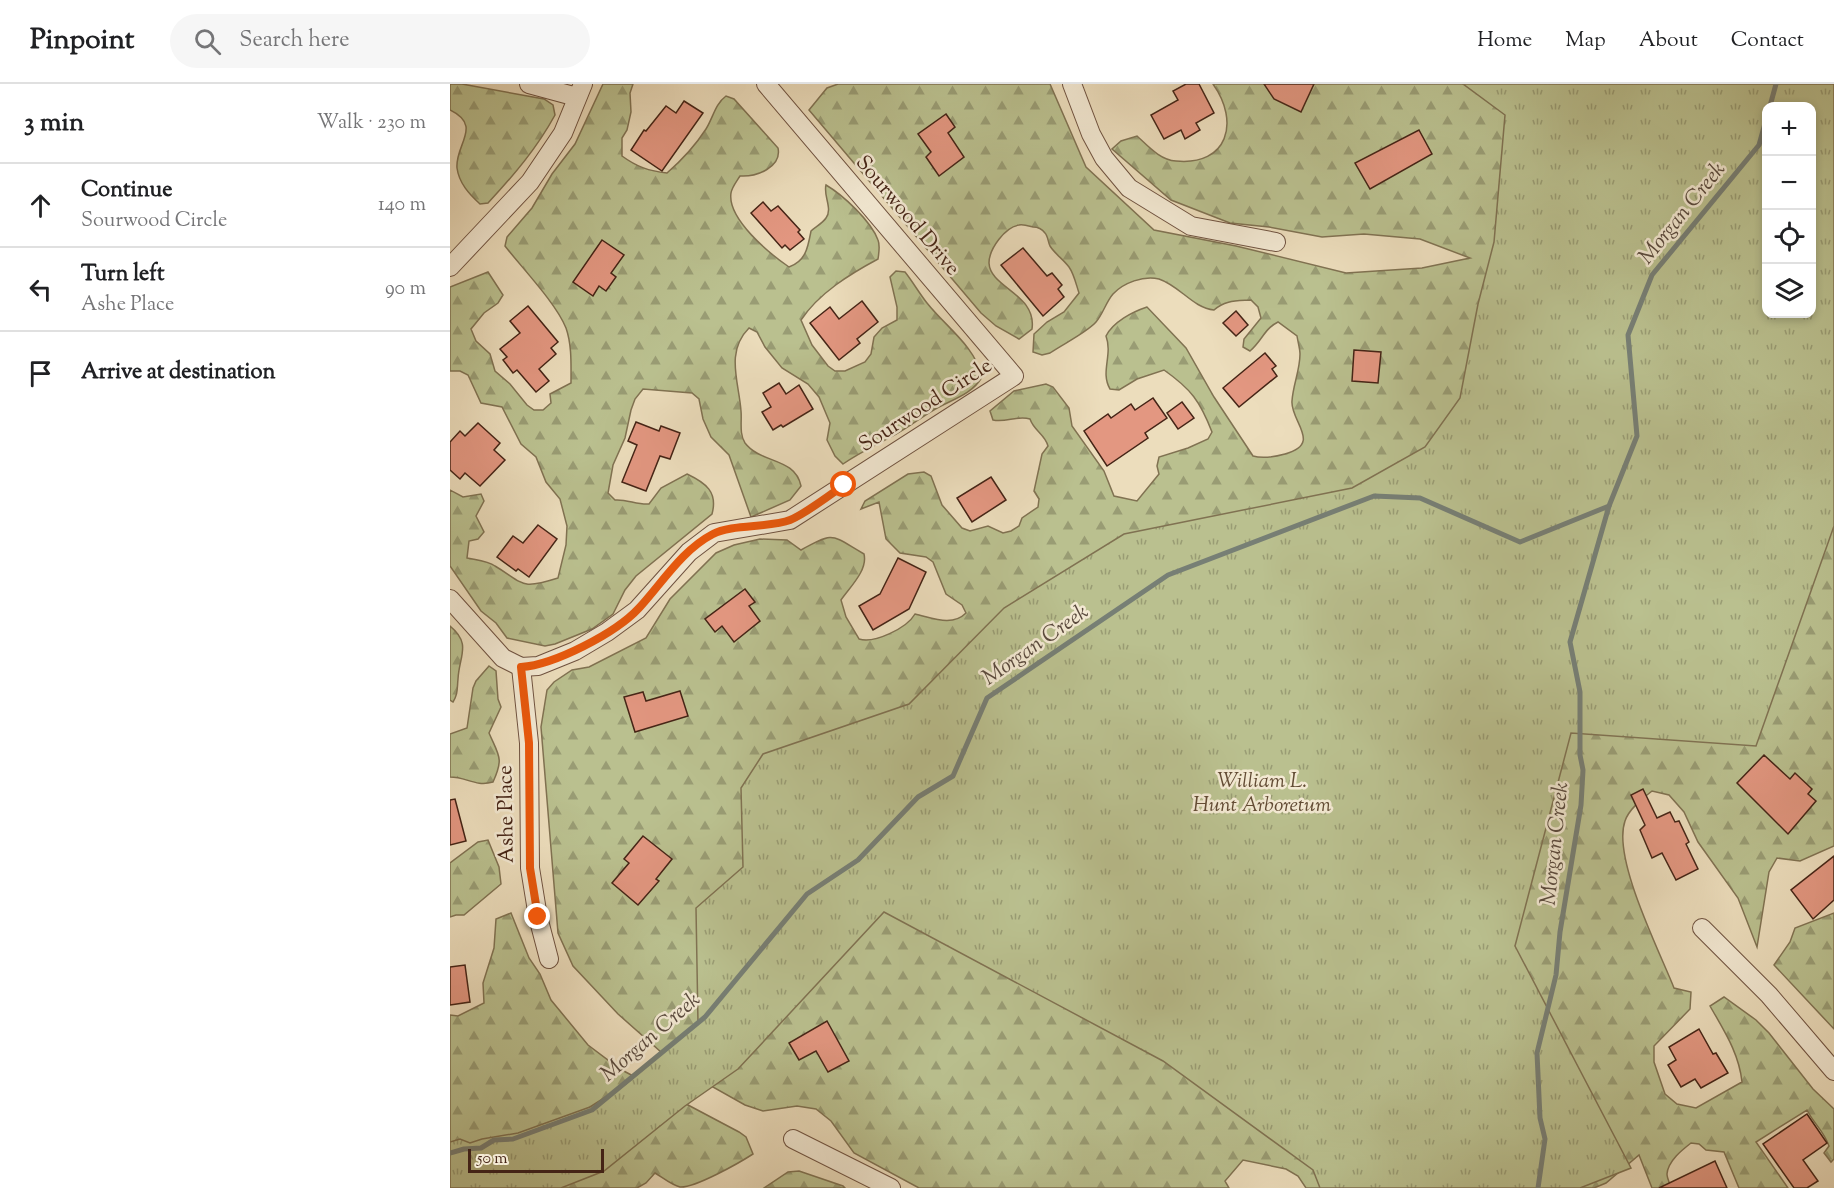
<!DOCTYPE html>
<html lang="en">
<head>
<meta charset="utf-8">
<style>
	body { margin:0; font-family:"Sorts Mill Goudy",serif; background:#f6f6f6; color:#202124 }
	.controls { position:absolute; right:18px; top:18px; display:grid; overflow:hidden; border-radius:12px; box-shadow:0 3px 9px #0003 }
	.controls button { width:54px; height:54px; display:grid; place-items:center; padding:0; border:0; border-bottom:2px solid #e0e0e0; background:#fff; color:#202124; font:30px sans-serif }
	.scale { position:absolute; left:18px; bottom:15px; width:136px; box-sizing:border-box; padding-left:6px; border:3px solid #452416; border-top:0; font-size:16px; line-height:21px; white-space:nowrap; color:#452416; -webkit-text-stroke:4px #f3e9d3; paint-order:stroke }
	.stop { position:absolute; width:18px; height:18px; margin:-14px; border:4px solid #ea580c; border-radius:50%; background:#fff }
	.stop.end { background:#ea580c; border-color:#fff; box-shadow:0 2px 6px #0008 }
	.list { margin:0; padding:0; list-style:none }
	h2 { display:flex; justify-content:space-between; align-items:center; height:78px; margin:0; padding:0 24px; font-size:26px }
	h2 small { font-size:20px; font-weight:400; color:#757577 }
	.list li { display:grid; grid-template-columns:39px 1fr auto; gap:18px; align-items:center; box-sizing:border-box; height:84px; padding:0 24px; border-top:2px solid #e0e0e0 }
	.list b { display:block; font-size:22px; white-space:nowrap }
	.list p { margin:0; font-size:20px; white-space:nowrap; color:#757577 }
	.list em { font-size:20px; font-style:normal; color:#757577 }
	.icon { flex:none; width:33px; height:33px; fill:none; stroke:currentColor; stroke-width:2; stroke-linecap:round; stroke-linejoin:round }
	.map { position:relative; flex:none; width:1384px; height:1104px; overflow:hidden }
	header { display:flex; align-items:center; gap:36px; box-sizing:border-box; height:84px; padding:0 30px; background:#fff; border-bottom:2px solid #e0e0e0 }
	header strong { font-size:28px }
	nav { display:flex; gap:33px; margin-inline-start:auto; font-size:21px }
	.search { width:420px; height:54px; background:#f6f6f6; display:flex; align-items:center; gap:15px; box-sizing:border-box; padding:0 21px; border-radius:33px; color:#757577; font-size:22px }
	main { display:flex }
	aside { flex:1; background:#fff }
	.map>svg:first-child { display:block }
	.forest { fill:url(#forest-firs); stroke:#807252; stroke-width:1.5; fill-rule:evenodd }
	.park { fill:url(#park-tufts); stroke:#807252; stroke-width:1.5; fill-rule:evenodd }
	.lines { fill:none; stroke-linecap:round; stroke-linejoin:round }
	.stream { stroke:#777f75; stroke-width:5 }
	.building { fill:#e39781; stroke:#452416; stroke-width:1.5 }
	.minor-casing { stroke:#6f5240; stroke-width:20 }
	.minor { stroke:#f3e9d3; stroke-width:18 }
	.route { stroke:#ea580c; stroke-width:8 }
	.labels { text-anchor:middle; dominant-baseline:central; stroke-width:5; stroke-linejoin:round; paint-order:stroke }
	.street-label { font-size:21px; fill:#452416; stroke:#f3e9d3 }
	.park-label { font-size:21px; font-style:italic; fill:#624b34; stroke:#f3e9d3 }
	.water-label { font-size:22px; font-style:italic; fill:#5a4a3e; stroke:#f3e9d3 }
</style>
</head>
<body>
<header>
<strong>Pinpoint</strong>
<div class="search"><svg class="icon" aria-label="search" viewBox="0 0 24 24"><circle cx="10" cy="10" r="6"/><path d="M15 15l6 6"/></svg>Search here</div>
<nav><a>Home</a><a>Map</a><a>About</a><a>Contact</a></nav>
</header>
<main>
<aside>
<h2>3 min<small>Walk · 230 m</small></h2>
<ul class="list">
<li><svg class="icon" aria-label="ahead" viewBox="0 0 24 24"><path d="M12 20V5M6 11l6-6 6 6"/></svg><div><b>Continue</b><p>Sourwood Circle</p></div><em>140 m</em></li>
<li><svg class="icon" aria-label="left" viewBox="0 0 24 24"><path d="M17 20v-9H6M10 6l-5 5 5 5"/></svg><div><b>Turn left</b><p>Ashe Place</p></div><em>90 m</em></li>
<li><svg class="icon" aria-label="arrive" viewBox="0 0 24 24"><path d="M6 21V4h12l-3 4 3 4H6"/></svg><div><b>Arrive at destination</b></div></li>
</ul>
</aside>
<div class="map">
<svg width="1384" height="1104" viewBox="0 0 1384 1104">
	<defs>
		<pattern id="forest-firs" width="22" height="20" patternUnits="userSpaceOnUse" patternTransform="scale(1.5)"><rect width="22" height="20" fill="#bac08f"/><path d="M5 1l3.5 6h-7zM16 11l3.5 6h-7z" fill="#999c74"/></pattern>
		<pattern id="park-tufts" width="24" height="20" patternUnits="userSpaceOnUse" patternTransform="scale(1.5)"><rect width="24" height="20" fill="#bac08f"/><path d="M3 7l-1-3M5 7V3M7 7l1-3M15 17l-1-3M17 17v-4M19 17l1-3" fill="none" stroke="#999c74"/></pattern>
	</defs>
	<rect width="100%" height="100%" fill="#ecddbc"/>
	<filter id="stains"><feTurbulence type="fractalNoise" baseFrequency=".00333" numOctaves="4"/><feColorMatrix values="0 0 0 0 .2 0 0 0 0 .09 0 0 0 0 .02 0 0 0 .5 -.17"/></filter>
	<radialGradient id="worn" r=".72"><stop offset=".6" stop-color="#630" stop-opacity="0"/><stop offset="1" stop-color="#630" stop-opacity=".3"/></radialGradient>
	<g class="forest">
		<path d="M0,0H12L94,15L103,21L105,31C87,64 64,91 38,119L30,120C19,110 9,99 7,84C5,60 33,42 0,26Z"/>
		<path d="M153,0H183L180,9L181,28L177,46L172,54V72C187,83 199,87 217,89C232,76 245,62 256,45C263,34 265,20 276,12L284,15L328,64C332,83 307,93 290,92C287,97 282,103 281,109C277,135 320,170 339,183C356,177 358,163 361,147C365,143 373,139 376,134C383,125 373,111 376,101C393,111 421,137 428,156C430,161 429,169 428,175C400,190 369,209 351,236L362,261L378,282L385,287H395L415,278L421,270L424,253L432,244L447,236V223L440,193L446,187L455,188C463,198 469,209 477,219C496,243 525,262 532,293C521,312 499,316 482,327C470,334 459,343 446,350C428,360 410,368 393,380L385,372L377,356L380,339L369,313L358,300L332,284L315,263L307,248L299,244C275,268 289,298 291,327C292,337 289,350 295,359C311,380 345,373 351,402L340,416L301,433L279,371L261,353L253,335L249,315L242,309L193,305L185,315L181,326L175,354L163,381L158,409L165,416C177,415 187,421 199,420L211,404L237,390C256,399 268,408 262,430L186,492L175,506L163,530L142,545L105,560L95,562L57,554L46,539L31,527L0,482V406L13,413L31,410L34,417L26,432L34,448L28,455L19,457L17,474C26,476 38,477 45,482C75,500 70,506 108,494L116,461L117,442L110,415L96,398L86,373L71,360L52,323L31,319L18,291L10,287H0V203L38,188L53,211L48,219L34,229L21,245L26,257L40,270L45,287L60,300L77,321L84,326H93L101,319L100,310L121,299C121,281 122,261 116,244C106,219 72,184 55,162L57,153L82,124L102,90L125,60Z"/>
		<path d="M388,0H600L636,83L704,146L786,162L896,189L972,184L1020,174L970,155L914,150L872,153L819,143L780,139L721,116L662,65L671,57L687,52C698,62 710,76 726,77C778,82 790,38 763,0H1384V762L1350,777L1327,774L1319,788L1307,863L1288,814L1248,758L1234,728L1219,711L1202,707C1192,715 1179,725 1175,737C1162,774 1209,866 1224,904L1241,908L1240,925L1204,962V978L1215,1010L1227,1020L1246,1024L1292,998C1289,969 1274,947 1260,922L1274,913L1306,936L1319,949L1363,1005L1384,1025V1075L1381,1078L1374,1069L1379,1062C1374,1047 1364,1040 1357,1026L1306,1058L1338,1104H1289L1274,1068L1256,1066L1249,1060L1241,1059C1232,1066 1218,1077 1217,1090C1217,1094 1220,1100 1221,1104H1202L1189,1071L1156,1099L1144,1104H856L848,1092L836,1085L793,1076L775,1097L779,1104H469L404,1069L381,1037L366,1025L347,1022L313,1027L295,1021L229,984L168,930L123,882L108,849L91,643L97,606L104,598L122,586L139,583L196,554L220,515L266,469L284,461L310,455L337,456L351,466C385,447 381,451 414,470C418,486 400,503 391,516L396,533L409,555C424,560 457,544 465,530C483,534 502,543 516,529L512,521L496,510L483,478L476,473L450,469L436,455L429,418L411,425L415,417L458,390L474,388L481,392L492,421L512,444L520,447L538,442L553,449L561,447L569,442L572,434L588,423L589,415L584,407L592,370L598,362C595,350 584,347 580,335C567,331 556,339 543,336L540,327L564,307L596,300L603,303L619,324L622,342L654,387L664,412L687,417L709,390L707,382L709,373L738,364L758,355L762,348C750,317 741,305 714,286L687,295L669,306L660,305C650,288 663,271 656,252C663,238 682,228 697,223L736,264L764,313L803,372C813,375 824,373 835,370C873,360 840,337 842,317C843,301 850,286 850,270C850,265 848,258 847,252L828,238C814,245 812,257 800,267L793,263L794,255L811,234L808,223L801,216C786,217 775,216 764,226C743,224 730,202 709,195C694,191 673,199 663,210C656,218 653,230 646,238C636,249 613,260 600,269L592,271L583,268L584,250L597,238L614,228L629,209C626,200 624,190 619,183C613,175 605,170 600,162C598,158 598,152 595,149C592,145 587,143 583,143C579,142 573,140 569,141C555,143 539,165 539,179C540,204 587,210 582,245L569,255L546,242L531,229L359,26L377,4ZM1316,22H1362V230H1316Z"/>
		<path d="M0,542C22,560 9,572 8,595C7,605 8,610 3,618L0,616Z"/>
		<path d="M39,582L46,587L48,615L51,623L39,649C49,672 54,674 43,698C25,703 17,693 0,693V650L17,644L23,604L26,597Z"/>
		<path d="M38,756L49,783L51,800L14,831H6L0,833V779L28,758Z"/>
		<path d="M61,829L79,874L90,890L101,916L138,961L170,985L289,1048L296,1053L303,1070C289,1079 245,1104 230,1103C221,1101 212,1093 205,1089L196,1099L187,1104H0V931L8,932L34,919L33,899L44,864L46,835Z"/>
		<path d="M1384,829V945L1324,881L1340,858L1345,844Z"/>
		<path d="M349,1087L393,1102L395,1104H314L338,1088Z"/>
	</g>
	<path class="park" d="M1013,0H1384V442L1306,662L1121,649L1065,862L1181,1084L1130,1104H870L863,1086L713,977L434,828L288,985L235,1022L154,1087L111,1104H0V1058L10,1055L20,1059L32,1055L68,1049L140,1023L176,1000L248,939L246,824L293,783L291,704L313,670L459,620L554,524L674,450L902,404L975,363L1010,314L1028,220L1044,158L1055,31ZM1316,22H1362V230H1316Z"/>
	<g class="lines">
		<g class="stream">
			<path d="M1320,22L1326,0"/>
			<path d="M0,1069L14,1065L31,1064L44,1056L63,1055L142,1026L255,933L357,810L408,776L468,713L503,692L537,614L718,491L924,412L970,414L1070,458L1159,422L1187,352L1178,251L1202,191L1309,61L1316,36"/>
			<path d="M1088,1104L1095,1055L1090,1034L1087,969L1106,891L1110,848L1131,721L1133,686L1130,671V608L1120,558L1159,422"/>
		</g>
	</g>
	<g class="building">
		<path d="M736,0H749L764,29L746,39L750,46L735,55L731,46L714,55L701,31L728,16L723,7Z"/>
		<path d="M814,0H864L851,28L824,15Z"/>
		<path d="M234,17L253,29L212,87L181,66L194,46L196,47L216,22L226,29Z"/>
		<path d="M496,30L505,43L498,49L514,73L489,92L476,73L481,68L468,50Z"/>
		<path d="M969,46L982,70L920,105L905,79Z"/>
		<path d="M313,118L321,127L328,122L350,146L348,148L354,155L340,166L335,161L332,164L301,129Z"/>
		<path d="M152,156L174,171L161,189L166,193L156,207L149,202L143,212L123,198Z"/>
		<path d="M573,164L597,192L602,189L612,201L608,205L614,213L593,232L551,181Z"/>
		<path d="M412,217L428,238L407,255L410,259L389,276L360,239L380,223L389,235Z"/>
		<path d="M78,222L108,258L101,264L106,270L89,285L99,297L86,308L67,286L63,289L53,276L57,273L50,265L70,249L60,237Z"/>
		<path d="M786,227L798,241L786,252L773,239Z"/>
		<path d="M904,266L931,268L928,299L902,297Z"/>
		<path d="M815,269L826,282L822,285L827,292L789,323L773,304Z"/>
		<path d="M329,299L336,310L349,301L363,325L333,343L331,341L323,346L312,328L321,323L313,309Z"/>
		<path d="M703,314L717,334L695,349L698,354L657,382L634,347L658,330L661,334L681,320L685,326Z"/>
		<path d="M732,318L744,334L728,345L717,329Z"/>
		<path d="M186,338L209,347L211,342L230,349L220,375L210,372L196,407L172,398L187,361L178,357Z"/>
		<path d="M28,339L50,359L44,366L55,376L30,402L15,389L10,395L0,386V358L10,347L15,352Z"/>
		<path d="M541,393L556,416L522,438L507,414Z"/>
		<path d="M88,441L107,455L79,493L68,485L66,487L47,473L63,452L73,459Z"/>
		<path d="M448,474L476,488L459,525L423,546L409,522L430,510Z"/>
		<path d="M295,505L305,518L299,522L310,537L284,558L272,542L265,548L255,535Z"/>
		<path d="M230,607L238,632L185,648L174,613L193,608L196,617Z"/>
		<path d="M1314,671L1340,695L1345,689L1362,705L1358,710L1366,717L1338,750L1287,699Z"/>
		<path d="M1193,705L1207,734L1220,728L1225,738L1229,737L1239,758L1236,760L1248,785L1226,796L1212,769L1202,774L1190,746L1195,741L1181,711Z"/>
		<path d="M5,715L16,757L0,761V716Z"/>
		<path d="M193,752L222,775L206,795L209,797L188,821L162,799L179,779L174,775Z"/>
		<path d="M1384,772V816L1363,835L1341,806Z"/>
		<path d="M15,881L20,918L0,921V883Z"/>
		<path d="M377,937L399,977L378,988L366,967L349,976L339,959Z"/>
		<path d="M1249,945L1263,970L1266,969L1278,989L1251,1004L1245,995L1231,1003L1218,981L1226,976L1219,963Z"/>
		<path d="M1357,1030L1377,1059L1353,1076L1368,1097L1357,1104H1344L1313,1060Z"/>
		<path d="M1265,1077L1277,1104H1209Z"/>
	</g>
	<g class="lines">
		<defs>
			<g id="minor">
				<path d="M79,0L127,13"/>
				<path d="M622,0L641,50L654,74L679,104L741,142L826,158"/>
				<path d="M0,183L80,98L113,49L133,0"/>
				<path d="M0,515L53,574L71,583L88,582L125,567L157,548L187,526L239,468L264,449L340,436L564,292L316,0"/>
				<path d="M71,583L79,659L80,784L88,833L99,875"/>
				<path d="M1252,844L1319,911L1384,987"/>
				<path d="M343,1055L441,1104"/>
			</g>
		</defs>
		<use href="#minor" class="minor-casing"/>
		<use href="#minor" class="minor"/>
	</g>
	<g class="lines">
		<path class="route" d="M88,833L80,784L79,659L71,583C104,581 166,549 189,524C212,499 232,466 263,450C281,440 320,444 340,436C355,430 380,411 394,401"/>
	</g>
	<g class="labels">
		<g class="street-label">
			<text transform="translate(457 132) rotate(50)">Sourwood Drive</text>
			<text transform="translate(476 322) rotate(-33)">Sourwood Circle</text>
			<text transform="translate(57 730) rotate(-91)">Ashe Place</text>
		</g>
		<g class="park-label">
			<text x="812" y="698">William L.<tspan x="812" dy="24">Hunt Arboretum</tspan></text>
		</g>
		<g class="water-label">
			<text transform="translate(1233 130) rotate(-51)">Morgan Creek</text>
			<text transform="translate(586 562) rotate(-35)">Morgan Creek</text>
			<text transform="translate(1106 760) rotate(-84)">Morgan Creek</text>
			<text transform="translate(201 954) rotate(-41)">Morgan Creek</text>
		</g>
	</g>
	<rect width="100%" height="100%" filter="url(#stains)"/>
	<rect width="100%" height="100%" fill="url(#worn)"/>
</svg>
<div class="controls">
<button>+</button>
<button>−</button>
<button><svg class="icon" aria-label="locate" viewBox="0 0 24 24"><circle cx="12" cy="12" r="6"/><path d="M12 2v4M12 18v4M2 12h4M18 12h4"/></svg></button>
<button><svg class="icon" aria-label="layers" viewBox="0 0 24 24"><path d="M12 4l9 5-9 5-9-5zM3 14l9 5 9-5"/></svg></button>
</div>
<div class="scale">50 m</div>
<div class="stop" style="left:394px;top:401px"></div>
<div class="stop end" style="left:88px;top:833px"></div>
</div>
</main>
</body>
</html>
